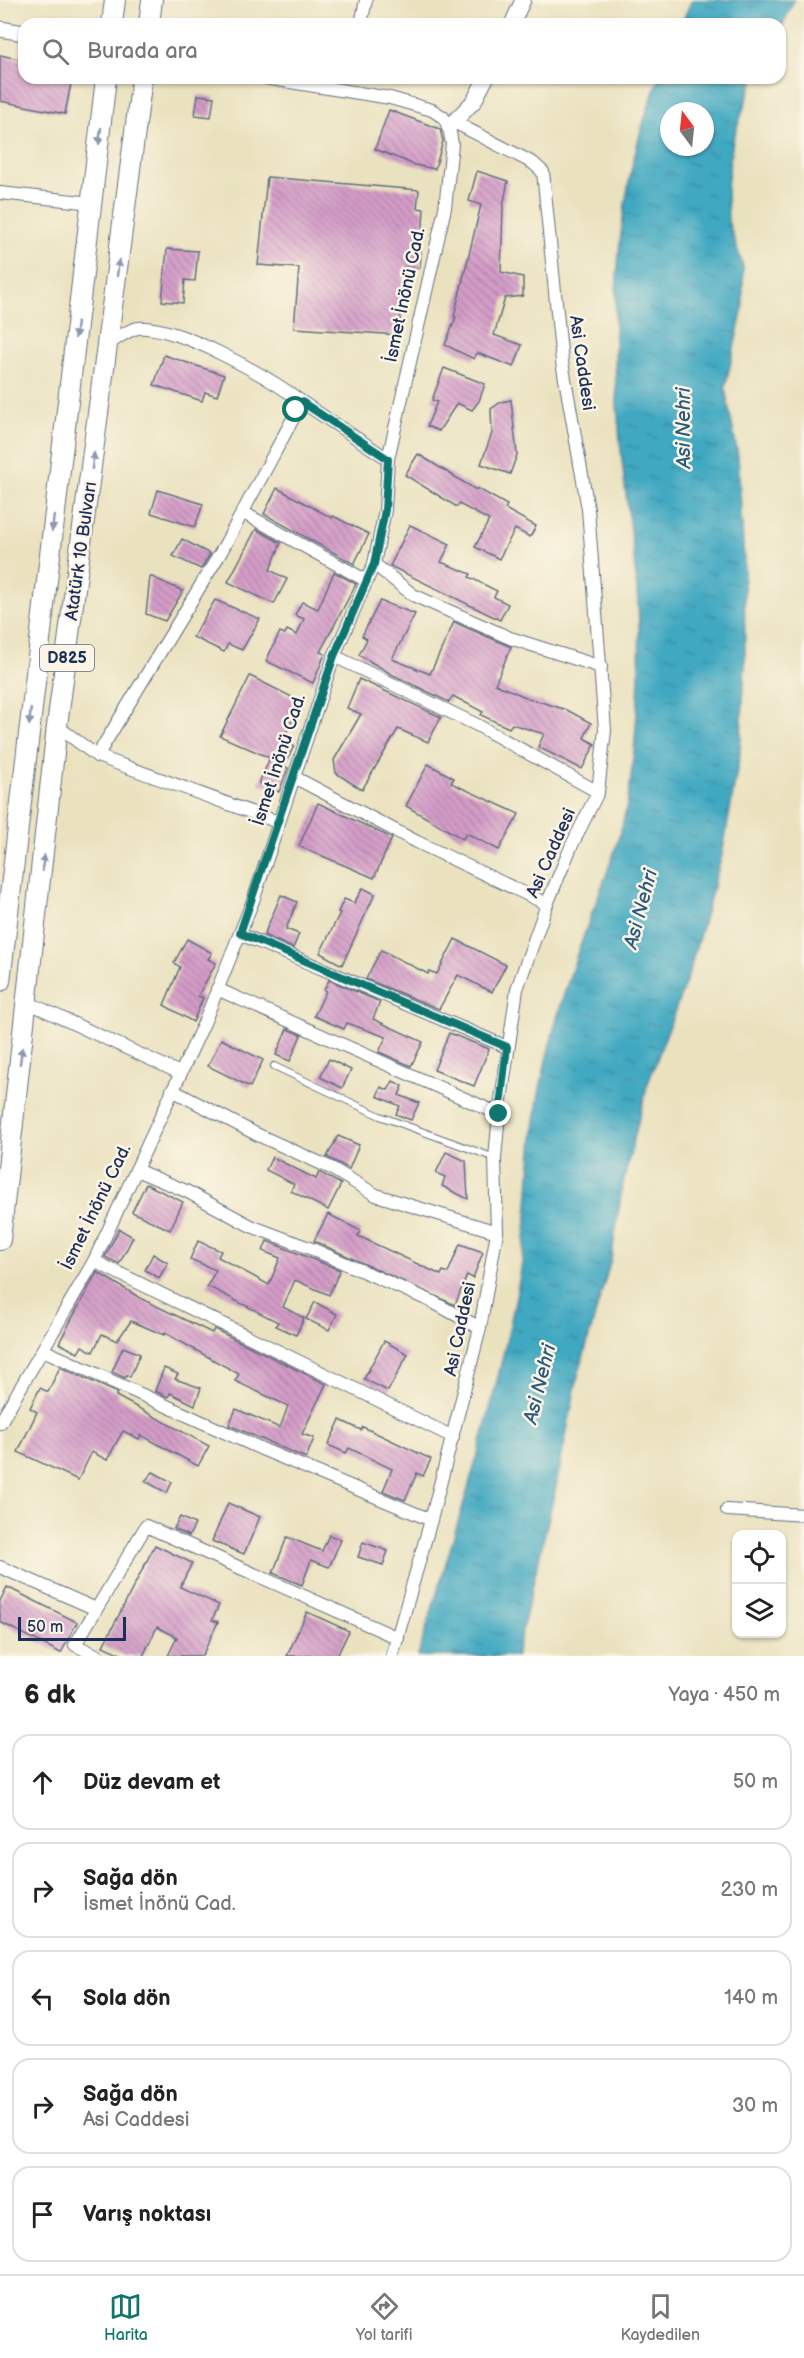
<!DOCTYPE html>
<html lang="tr">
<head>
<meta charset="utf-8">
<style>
	body { margin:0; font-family:"Balsamiq Sans",sans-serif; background:#f6f6f6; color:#222 }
	.controls { position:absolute; right:18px; bottom:18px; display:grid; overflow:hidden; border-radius:12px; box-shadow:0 2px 4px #0004 }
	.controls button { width:54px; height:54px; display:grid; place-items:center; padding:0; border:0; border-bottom:2px solid #e0e0e0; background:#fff; color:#222; font:30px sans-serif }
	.compass { position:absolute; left:660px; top:102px; width:54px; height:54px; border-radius:50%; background:#fff; box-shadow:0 2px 4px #0004; rotate:345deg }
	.scale { position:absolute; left:18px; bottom:15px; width:108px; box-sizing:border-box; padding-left:6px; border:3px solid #1b2f5e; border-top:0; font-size:16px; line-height:21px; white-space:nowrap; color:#1b2f5e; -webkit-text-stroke:4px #fcf5e5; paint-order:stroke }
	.stop { position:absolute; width:18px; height:18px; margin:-14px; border:4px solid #0f766e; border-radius:50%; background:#fff }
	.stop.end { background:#0f766e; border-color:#fff; box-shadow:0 2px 6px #0008 }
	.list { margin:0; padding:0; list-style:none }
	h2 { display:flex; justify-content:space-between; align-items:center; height:78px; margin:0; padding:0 24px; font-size:26px }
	h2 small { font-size:20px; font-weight:400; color:#767676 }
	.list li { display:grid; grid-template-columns:39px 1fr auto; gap:18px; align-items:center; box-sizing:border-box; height:96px; margin:0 12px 12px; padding:0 12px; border:2px solid #e0e0e0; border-radius:18px }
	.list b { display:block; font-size:22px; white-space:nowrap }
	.list p { margin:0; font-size:20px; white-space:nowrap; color:#767676 }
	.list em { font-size:20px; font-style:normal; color:#767676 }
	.icon { flex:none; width:33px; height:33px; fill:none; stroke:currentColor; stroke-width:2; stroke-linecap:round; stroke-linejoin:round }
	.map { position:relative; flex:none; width:804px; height:1656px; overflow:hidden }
	.search { position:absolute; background:#fff; box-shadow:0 2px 4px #0004; left:18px; right:18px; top:18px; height:66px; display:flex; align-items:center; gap:15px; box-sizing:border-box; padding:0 21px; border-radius:18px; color:#767676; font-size:22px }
	.sheet { height:618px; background:#fff }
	nav { display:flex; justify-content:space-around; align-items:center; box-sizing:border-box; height:84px; border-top:2px solid #e0e0e0; background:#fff; font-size:16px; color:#767676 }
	nav a { display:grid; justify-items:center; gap:3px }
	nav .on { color:#0f766e }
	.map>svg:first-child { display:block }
	.water { fill:url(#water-ripples); stroke:#2e6c90; stroke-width:1.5; fill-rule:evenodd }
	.building { fill:url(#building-back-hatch) }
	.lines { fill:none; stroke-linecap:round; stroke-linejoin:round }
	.service-casing { stroke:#636e80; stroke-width:8 }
	.minor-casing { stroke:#636e80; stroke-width:14 }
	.tertiary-casing { stroke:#636e80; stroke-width:17 }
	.trunk-casing { stroke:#636e80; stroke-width:22 }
	.service { stroke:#fff; stroke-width:6 }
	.minor { stroke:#fff; stroke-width:12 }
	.tertiary { stroke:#fff; stroke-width:15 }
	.trunk { stroke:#fff; stroke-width:20 }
	.oneway { fill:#8d97ae }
	.route { stroke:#0f766e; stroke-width:8 }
	.labels { text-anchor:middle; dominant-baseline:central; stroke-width:5; stroke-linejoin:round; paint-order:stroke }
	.shield { fill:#fcf5e5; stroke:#5e6a86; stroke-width:1.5 }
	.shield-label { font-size:16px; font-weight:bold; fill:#1b2f5e }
	.street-label { font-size:18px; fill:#1b2f5e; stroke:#fcf5e5 }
	.water-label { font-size:20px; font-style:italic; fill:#285981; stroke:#fcf5e5 }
</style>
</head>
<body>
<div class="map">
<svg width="804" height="1656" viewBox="0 0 804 1656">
	<defs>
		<pattern id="water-ripples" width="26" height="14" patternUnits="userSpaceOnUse" patternTransform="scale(1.5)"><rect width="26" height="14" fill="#41a8c1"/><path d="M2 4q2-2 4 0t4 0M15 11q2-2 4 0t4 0" fill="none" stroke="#3689a0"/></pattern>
		<pattern id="building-back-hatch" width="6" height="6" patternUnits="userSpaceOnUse" patternTransform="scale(1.5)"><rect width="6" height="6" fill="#d49cc8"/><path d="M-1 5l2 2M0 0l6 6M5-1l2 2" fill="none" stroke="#ab80a6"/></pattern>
	</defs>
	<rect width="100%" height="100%" fill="#fcf5e5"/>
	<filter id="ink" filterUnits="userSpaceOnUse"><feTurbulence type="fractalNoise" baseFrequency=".0167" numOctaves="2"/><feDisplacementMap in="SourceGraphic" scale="12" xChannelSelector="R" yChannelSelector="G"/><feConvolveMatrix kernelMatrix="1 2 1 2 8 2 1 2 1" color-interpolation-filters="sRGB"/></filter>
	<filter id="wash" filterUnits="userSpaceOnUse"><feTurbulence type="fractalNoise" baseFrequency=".008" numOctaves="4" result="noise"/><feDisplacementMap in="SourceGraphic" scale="24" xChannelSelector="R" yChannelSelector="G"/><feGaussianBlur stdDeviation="1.35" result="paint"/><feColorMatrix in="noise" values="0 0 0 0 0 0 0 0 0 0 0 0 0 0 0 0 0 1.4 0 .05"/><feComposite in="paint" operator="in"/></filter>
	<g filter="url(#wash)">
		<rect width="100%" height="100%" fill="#eae2bf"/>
		<g class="water">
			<path d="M692,0H794L780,31V24H681Z"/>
			<path d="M659,78H754L733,139L727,187L728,221L743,266V308L725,388L738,456L744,563L745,664L740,753L722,855L689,973L647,1086L623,1183L611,1259L577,1379L557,1482L516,1656H418C455,1532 495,1408 519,1281C532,1214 527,1145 542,1079C553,1026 569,975 588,924C606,874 626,830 631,777C637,726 641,674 639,623C637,558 624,494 619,429C609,316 616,184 659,78ZM669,111H705V147H669Z"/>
		</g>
		<g id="blocks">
			<g class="building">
				<path d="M0,55L24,60V78H72L65,114L0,101Z"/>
				<path d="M198,95L214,97L211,117L195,115Z"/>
				<path d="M389,110L440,129L443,141L435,169L415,165L375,149Z"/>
				<path d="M477,171L508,181L503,206L501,272L523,277V296L505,298L494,335L522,345L514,367L477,353L474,359L445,345L456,317L454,316L481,205L469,201Z"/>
				<path d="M267,177L419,190L417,208L424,209L420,268L404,267L399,335L294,328L299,268L258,265Z"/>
				<path d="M167,249L198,251L195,281L185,280L183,303L162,301Z"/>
				<path d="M164,355L224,375L217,396L205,392L202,401L154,385Z"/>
				<path d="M444,368L485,384L479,401L472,410L457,403L439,431L427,426L437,402L432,400Z"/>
				<path d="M511,400L517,455L510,474L481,464L492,433L491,409L501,402Z"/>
				<path d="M418,454L476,490L477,488L507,505L505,509L536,526L530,537L515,529L499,559L475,547L489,520L459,504L457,507L405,475Z"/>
				<path d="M277,488L332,518L333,516L369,534L354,564L264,514Z"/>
				<path d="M158,490L203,504L195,527L151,513Z"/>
				<path d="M410,525L450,544L441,562L471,574L469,577L497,591L494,597L508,604L500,620L390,566Z"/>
				<path d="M256,529L281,543L270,570L287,579L274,604L228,582Z"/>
				<path d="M182,539L210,554L201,569L173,556Z"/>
				<path d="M334,572L356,584L320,652L325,654L313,683L266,661L280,632L285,634L287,630L297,635L304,619L295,615L302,602L318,609Z"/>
				<path d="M150,576L183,591L165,621L146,614Z"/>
				<path d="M215,600L260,619L242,650L228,644L224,652L193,637Z"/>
				<path d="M380,601L415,614L392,659L430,674L454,622L511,647L495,684L528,698L567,710L591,723L584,738L595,744L582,769L538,747L544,734L512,724L509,728L481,715L483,712L453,696L449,702L393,675L359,655L367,639L362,636Z"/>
				<path d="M250,676L302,702L282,741L294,746L284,766L288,768L279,792L259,783L270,758L220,736Z"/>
				<path d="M359,679L441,717L428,742L398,729L362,790L336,773L334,760L361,714L347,708Z"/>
				<path d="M428,764L454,778L451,783L519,814L499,850L466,833L463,839L406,806Z"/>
				<path d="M318,803L392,838L374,878L299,846Z"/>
				<path d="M363,888L375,894L342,965L320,953L340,913L338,912L344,899L354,903Z"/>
				<path d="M281,895L297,902L286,929L299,934L293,948L264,935Z"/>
				<path d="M187,939L212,953L208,959L216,963L198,996L203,998L193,1022L164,1005L180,967L174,963Z"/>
				<path d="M455,939L506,965L492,992L458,975L439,1009L366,979L381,950L428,974L429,971L437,974Z"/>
				<path d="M329,980L380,1002L373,1019L423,1042L411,1066L379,1052L386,1037L347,1023L344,1029L314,1016L326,991L324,990Z"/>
				<path d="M287,1029L301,1035L290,1061L276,1055Z"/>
				<path d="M449,1033L489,1049L474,1086L434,1070Z"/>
				<path d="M221,1039L263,1060L250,1087L208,1066Z"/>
				<path d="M329,1059L351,1070L342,1088L320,1077Z"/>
				<path d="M393,1081L403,1086L399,1095L419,1103L411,1120L396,1114L400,1106L377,1096L381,1087L388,1090Z"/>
				<path d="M338,1136L359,1145L349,1169L327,1157Z"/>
				<path d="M446,1152L466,1161L468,1199L442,1186L445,1177L436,1173Z"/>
				<path d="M272,1157L316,1179L319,1172L341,1184L328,1210L291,1191L294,1184L266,1170Z"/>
				<path d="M146,1184L183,1202L170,1230L132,1212Z"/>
				<path d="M328,1214L361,1231L358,1236L441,1275L443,1271L448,1273L460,1244L483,1252L473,1278L467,1275L455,1305L314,1241Z"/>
				<path d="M119,1229L133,1237L119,1264L105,1257Z"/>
				<path d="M198,1241L221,1251L218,1257L269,1285L280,1258L263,1251L267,1241L340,1270L329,1295L295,1280L283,1307L304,1318L296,1335L276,1326L278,1322L207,1286L216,1270L190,1259Z"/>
				<path d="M153,1254L168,1263L159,1278L145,1270Z"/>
				<path d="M97,1272L142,1299L212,1333L214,1329L326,1384L302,1434L314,1438L306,1458L229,1425L236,1409L280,1428L288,1406L235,1381L239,1374L165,1333L164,1335L131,1321L117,1341L102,1334L93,1352L82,1346L78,1353L59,1343Z"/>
				<path d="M315,1302L337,1314L329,1330L306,1319Z"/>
				<path d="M384,1341L408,1354L388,1391L364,1379Z"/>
				<path d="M123,1347L140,1354L130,1377L127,1375L125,1378L112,1372Z"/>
				<path d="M60,1367L118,1393L116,1396L209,1446L198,1466L141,1435L139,1439L123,1431L107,1460L92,1452L78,1480L18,1452L37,1412L30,1408L40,1388L48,1392Z"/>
				<path d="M164,1368L178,1374L175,1379L201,1388L195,1405L170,1393L168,1397L155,1391Z"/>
				<path d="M340,1420L361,1430L363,1427L431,1459L423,1476L417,1473L405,1500L383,1491L392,1469L349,1448L346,1453L328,1445Z"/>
				<path d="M153,1472L172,1482L167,1493L145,1481Z"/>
				<path d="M228,1503L260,1517L244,1554L212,1541Z"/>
				<path d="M180,1517L195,1524L189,1536L174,1529Z"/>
				<path d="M329,1535L341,1540L329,1567L311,1560L302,1585L273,1573L287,1537L322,1551Z"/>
				<path d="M363,1542L388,1551L383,1565L358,1557Z"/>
				<path d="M155,1545L192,1563L180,1587L219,1605L212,1620L218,1622L202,1656H168L177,1637L157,1627L143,1656H125L103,1646Z"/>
				<path d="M7,1587L77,1622L61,1653L0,1622V1601Z"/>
				<path d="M307,1612L349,1631L337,1656H287Z"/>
			</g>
		</g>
	</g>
	<g filter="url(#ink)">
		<use href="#blocks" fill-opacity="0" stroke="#636e80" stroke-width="1.5"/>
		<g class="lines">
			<defs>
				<path id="service" d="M274,1066L380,1116L495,1158"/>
				<g id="minor">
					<path d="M361,24L366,0"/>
					<path d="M0,193L92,203"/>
					<path d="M302,402L388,459"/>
					<path d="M242,512L367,581"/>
					<path d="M374,564L413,595L510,638L601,667"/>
					<path d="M334,656L477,725L598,792"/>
					<path d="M57,726L97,756L278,822"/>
					<path d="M97,756L221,552L302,402C269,377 178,325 138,328C129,329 117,339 109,343"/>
					<path d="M294,777L417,842L547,904"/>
					<path d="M240,934L507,1047"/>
					<path d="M217,989L499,1114"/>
					<path d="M27,1002L180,1073"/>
					<path d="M172,1090L256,1134L331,1168L376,1195L497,1232"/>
					<path d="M136,1170L186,1191L251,1226L312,1249L431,1301L480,1328"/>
					<path d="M94,1261L453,1437"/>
					<path d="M43,1350L264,1450L431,1520"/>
					<path d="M0,1423L94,1261L204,1023L254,898L334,656L374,564L385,510L388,459L445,208L452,144L449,127L443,117L432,110L390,98L265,78"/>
					<path d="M727,1510L804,1515"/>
					<path d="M0,1567L94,1608"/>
					<path d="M98,1656L75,1645L146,1526L398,1638"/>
					<path d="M392,1656L431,1520L480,1328L497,1232L495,1158L499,1114L517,989L547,904L571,847L598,792L605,730L588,509L562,362L543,172L533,163L454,122"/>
				</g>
				<g id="tertiary">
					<path d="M512,24L523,0"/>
					<path d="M0,29L24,33"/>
					<path d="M449,127L474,101L486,78"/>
				</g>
				<g id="trunk">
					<path d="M112,24L115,0"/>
					<path d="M149,24L152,0"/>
					<path d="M0,981L106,78"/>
					<path d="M0,1240L57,726L142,78"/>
				</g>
			</defs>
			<use href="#service" class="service-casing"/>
			<use href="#minor" class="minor-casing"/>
			<use href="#tertiary" class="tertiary-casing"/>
			<use href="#trunk" class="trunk-casing"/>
			<use href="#service" class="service"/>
			<use href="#minor" class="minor"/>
			<use href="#tertiary" class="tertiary"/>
			<use href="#trunk" class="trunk"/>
		</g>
		<defs><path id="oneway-solid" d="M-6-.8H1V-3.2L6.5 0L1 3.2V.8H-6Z" transform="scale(1.5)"/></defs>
		<g class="oneway">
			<use href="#oneway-solid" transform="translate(100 136) rotate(97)"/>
			<use href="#oneway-solid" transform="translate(118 268) rotate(-83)"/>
			<use href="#oneway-solid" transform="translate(76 330) rotate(97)"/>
			<use href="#oneway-solid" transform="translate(93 461) rotate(-82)"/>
			<use href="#oneway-solid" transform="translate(53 523) rotate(97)"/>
			<use href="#oneway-solid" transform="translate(30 717) rotate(96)"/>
			<use href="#oneway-solid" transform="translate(43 863) rotate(-83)"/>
			<use href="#oneway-solid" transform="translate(21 1056) rotate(-83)"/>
		</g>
	</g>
	<g class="lines" filter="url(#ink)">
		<path class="route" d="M296,410L302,402L388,459L385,510L374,564L334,656L240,933L507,1047L499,1114"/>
	</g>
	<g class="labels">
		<rect class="shield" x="40" y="645" width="54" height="26" rx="4.5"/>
		<g class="shield-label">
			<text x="67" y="658">D825</text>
		</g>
		<g class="street-label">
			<text transform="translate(405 295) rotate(-78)">İsmet İnönü Cad.</text>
			<text transform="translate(582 363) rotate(82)">Asi Caddesi</text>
			<text transform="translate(81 551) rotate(-82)">Atatürk 10 Bulvarı</text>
			<text transform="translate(279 760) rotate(-72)">İsmet İnönü Cad.</text>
			<text transform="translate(551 853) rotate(-66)">Asi Caddesi</text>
			<text transform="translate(96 1207) rotate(-64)">İsmet İnönü Cad.</text>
			<text transform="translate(460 1329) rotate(-78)">Asi Caddesi</text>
		</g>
		<g class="water-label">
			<text transform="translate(684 428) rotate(-90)">Asi Nehri</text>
			<text transform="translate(641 909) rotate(-75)">Asi Nehri</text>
			<text transform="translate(540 1384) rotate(-76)">Asi Nehri</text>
		</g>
	</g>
</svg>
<div class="controls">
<button><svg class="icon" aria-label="locate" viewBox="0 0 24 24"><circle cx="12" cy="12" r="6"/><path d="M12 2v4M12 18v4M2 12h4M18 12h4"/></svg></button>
<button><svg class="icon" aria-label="layers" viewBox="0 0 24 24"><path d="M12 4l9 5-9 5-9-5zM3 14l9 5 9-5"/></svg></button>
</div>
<svg class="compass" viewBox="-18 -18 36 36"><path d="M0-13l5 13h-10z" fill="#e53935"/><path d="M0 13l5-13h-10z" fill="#767676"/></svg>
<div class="scale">50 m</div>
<div class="stop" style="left:296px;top:410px"></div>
<div class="stop end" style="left:499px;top:1114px"></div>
<div class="search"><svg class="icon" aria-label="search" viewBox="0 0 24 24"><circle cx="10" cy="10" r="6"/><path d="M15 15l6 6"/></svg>Burada ara</div>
</div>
<section class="sheet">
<h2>6 dk<small>Yaya · 450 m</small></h2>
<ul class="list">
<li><svg class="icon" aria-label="ahead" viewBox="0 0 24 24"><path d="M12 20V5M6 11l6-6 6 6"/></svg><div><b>Düz devam et</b></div><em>50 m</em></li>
<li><svg class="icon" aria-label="right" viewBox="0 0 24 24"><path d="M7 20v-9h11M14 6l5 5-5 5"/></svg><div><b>Sağa dön</b><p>İsmet İnönü Cad.</p></div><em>230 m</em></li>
<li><svg class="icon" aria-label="left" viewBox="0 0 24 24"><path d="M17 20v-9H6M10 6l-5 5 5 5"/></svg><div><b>Sola dön</b></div><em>140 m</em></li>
<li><svg class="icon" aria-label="right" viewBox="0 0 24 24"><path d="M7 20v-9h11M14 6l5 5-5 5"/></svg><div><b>Sağa dön</b><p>Asi Caddesi</p></div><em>30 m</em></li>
<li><svg class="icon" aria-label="arrive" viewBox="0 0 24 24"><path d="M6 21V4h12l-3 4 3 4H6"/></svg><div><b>Varış noktası</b></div></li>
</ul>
</section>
<nav>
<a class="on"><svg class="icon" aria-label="map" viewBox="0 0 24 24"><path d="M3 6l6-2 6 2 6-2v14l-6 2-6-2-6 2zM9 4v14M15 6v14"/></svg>Harita</a>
<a><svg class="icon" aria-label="directions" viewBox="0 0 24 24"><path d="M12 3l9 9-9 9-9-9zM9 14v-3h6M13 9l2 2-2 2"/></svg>Yol tarifi</a>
<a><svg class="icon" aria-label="saved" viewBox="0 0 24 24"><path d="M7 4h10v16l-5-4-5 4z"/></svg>Kaydedilen</a>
</nav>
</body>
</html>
